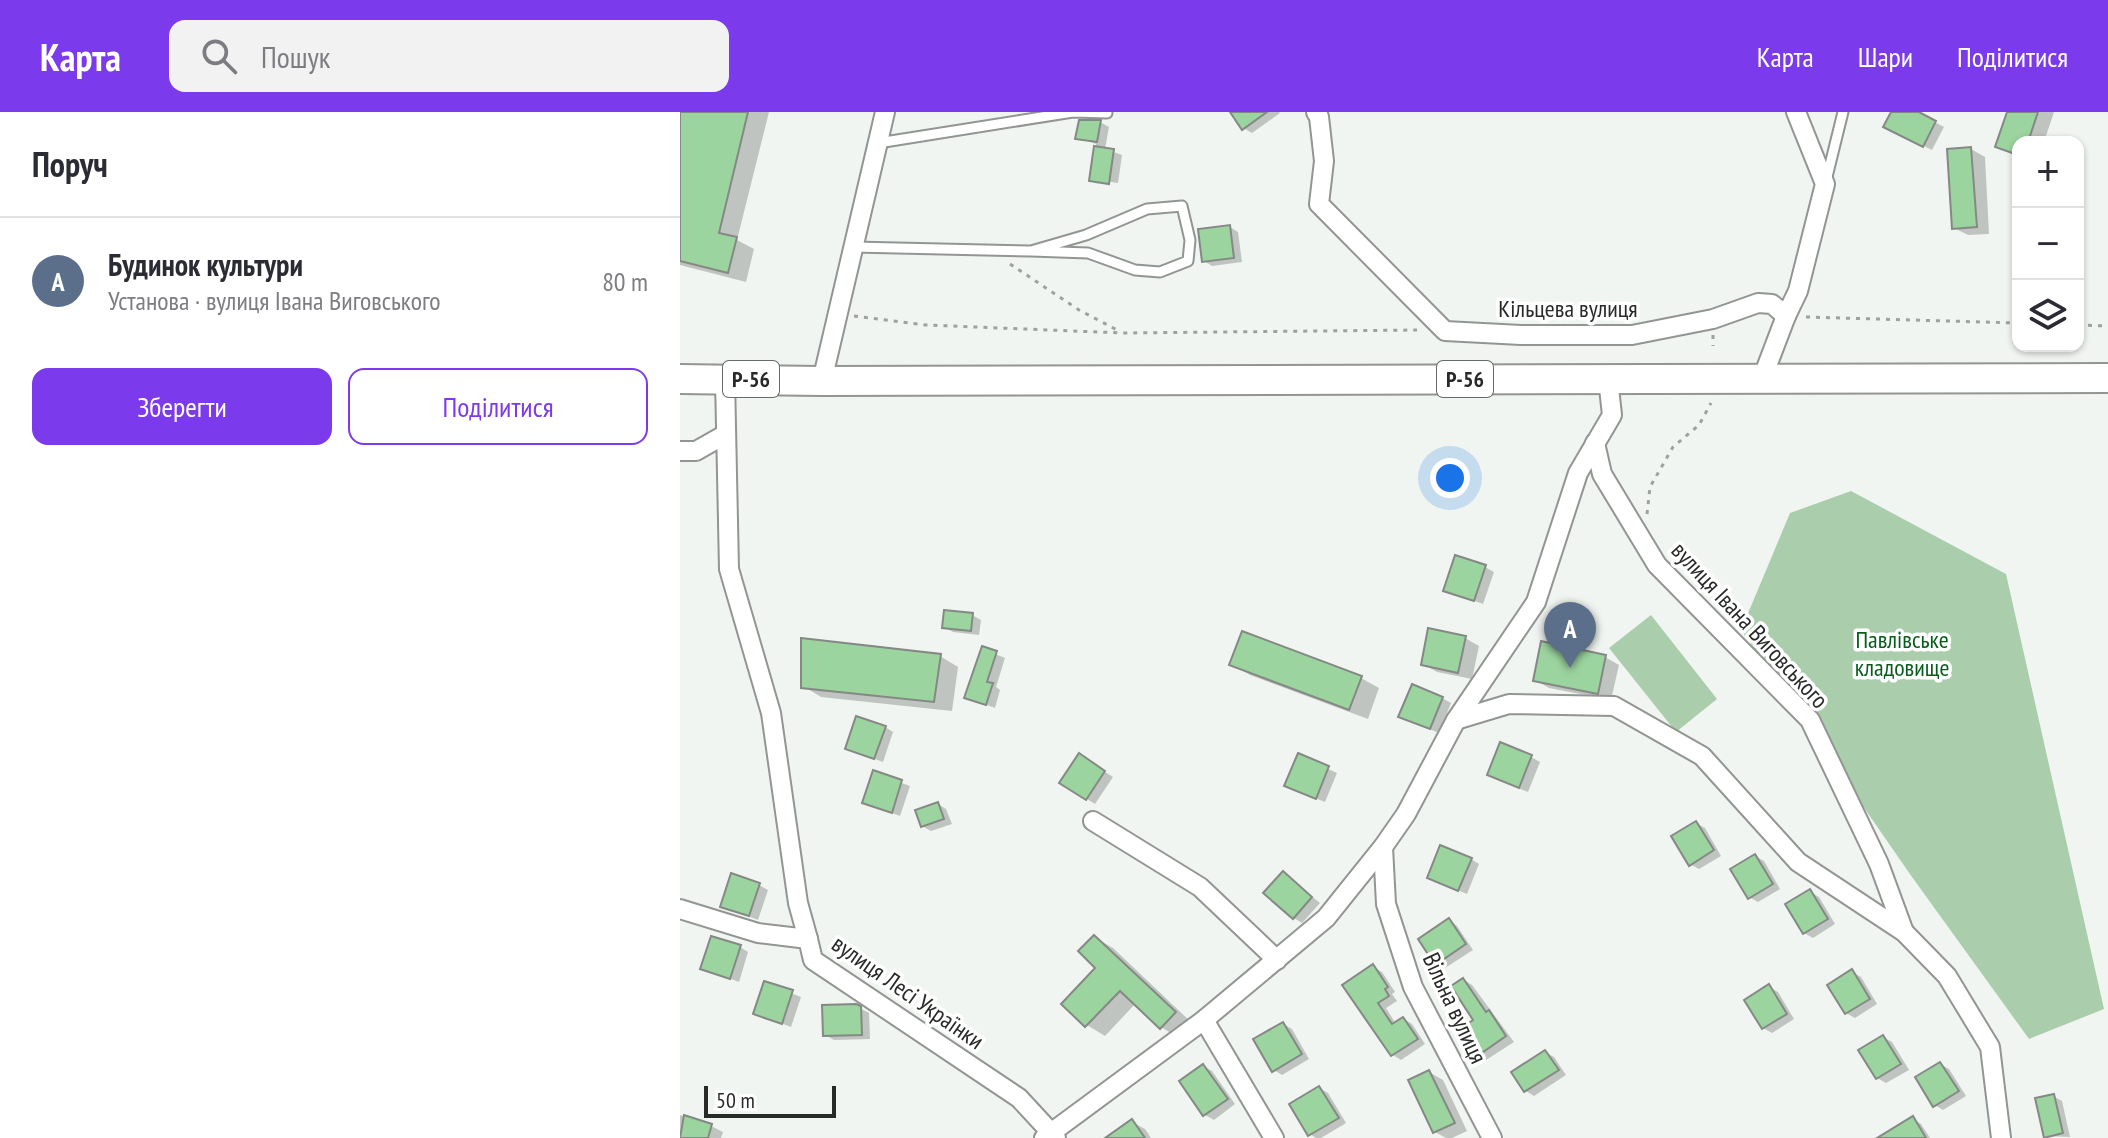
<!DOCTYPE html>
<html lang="uk">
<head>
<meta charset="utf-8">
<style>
	body { margin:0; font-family:"PT Sans Narrow",sans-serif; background:#f2f2f3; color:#2b2b33 }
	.controls { position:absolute; right:24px; top:24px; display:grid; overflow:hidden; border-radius:16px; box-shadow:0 2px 6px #0004 }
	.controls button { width:72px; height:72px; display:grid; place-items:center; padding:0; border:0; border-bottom:2px solid #e1e1e2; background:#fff; color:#2b2b33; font:40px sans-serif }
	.scale { position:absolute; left:24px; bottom:20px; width:132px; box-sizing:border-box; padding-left:8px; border:4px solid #282a28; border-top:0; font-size:22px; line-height:28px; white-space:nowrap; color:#282a28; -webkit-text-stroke:6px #fff; paint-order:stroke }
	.you { position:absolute; left:770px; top:366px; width:28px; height:28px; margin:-20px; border:6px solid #fff; border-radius:50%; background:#1a73e8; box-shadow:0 0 0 12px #1a73e833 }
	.badge { display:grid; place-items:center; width:52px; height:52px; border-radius:50%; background:#7c3aed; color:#fff; font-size:26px; font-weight:700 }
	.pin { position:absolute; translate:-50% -66px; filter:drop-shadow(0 2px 4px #0008) }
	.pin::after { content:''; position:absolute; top:42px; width:28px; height:24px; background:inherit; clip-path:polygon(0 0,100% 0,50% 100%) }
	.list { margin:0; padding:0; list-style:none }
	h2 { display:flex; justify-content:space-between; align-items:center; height:104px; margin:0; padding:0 32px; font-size:34px }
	h2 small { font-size:26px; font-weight:400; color:#7c7c81 }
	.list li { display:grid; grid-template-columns:52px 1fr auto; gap:24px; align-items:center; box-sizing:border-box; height:128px; padding:0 32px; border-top:2px solid #e1e1e2 }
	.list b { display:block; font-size:30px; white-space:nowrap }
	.list p { margin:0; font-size:26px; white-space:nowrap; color:#7c7c81 }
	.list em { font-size:26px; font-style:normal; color:#7c7c81 }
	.actions { display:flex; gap:16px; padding:24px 32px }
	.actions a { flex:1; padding:18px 0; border:2px solid #7c3aed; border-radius:16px; text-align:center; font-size:28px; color:#7c3aed }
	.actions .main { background:#7c3aed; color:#fff }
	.icon { flex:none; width:44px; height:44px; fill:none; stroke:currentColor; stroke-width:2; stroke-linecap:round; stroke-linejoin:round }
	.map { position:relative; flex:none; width:1428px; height:1026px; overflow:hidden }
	header { display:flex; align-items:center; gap:48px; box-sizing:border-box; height:112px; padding:0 40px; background:#7c3aed; color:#fff }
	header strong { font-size:38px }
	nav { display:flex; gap:44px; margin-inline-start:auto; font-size:28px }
	.search { width:560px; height:72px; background:#f2f2f3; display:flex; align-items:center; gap:20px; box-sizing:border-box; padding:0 28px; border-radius:16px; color:#7c7c81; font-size:30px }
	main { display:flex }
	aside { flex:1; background:#fff }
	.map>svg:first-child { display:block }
	.green { fill:#aaceac }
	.shadow { fill:#0003 }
	.building { fill:#9cd49f; stroke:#858985; stroke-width:2 }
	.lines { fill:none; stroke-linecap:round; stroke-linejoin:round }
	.lane-casing { stroke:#929592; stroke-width:13 }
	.street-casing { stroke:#929592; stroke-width:22 }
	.primary-casing { stroke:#929592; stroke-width:32 }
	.path { stroke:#9ea19e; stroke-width:3; stroke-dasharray:4 6; stroke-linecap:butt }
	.lane { stroke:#fff; stroke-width:9 }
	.street { stroke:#fff; stroke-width:18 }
	.primary { stroke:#fff; stroke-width:28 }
	.labels { text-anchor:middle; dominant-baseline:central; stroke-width:7; stroke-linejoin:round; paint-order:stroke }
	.shield { fill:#fff; stroke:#686a68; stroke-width:2 }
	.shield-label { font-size:22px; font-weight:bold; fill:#282a28 }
	.street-label { font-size:24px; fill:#282a28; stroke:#fff }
	.park-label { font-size:24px; fill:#085d1d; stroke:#fff }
</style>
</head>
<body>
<header>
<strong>Карта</strong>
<div class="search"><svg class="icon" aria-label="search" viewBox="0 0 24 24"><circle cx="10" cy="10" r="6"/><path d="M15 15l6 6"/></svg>Пошук</div>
<nav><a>Карта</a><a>Шари</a><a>Поділитися</a></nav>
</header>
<main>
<aside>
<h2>Поруч<small></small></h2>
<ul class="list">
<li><span class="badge" style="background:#5c6f8a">A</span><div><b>Будинок культури</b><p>Установа · вулиця Івана Виговського</p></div><em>80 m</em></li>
</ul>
<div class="actions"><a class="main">Зберегти</a><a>Поділитися</a></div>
</aside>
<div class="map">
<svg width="1428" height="1026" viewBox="0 0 1428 1026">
	<rect width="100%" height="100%" fill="#f1f5f1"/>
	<g class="green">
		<path d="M1171,379L1326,462L1424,897L1349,927L1232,765L1061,518L1110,401Z"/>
		<path d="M971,503L1037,587L996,620L929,536Z"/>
	</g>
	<g class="shadow">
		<path d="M0,0H89L57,128L74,137L66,170L0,153Z"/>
		<path d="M552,0H599L600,1L572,21L563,16Z"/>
		<path d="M1213,0H1235L1264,15L1252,38L1214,19Z"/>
		<path d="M1329,0H1374L1364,30H1338V44L1317,34Z"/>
		<path d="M420,10L429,15L425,37L442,43L438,71L418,68V72L411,68L416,32L398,26Z"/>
		<path d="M1291,37L1305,45L1309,122L1288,123L1274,116Z"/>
		<path d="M550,115L558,120L562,150L532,154L524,149Z"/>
		<path d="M805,455L814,460L803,492L766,478Z"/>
		<path d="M292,503L301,508L299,523L273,520L264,515Z"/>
		<path d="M785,526L799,534L792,567L757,560L743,552Z"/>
		<path d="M303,537L325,546L316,575L320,578L315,596L286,585Z"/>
		<path d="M260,544L278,555L272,599L141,585L123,574Z"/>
		<path d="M925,545L939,553L931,588L869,576L855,568Z"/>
		<path d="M552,552L681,566L699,576L688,607L570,563Z"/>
		<path d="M762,586L771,591L759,621L729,609Z"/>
		<path d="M205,615L213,620L203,650L167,637Z"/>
		<path d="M619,644L657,661L645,690L615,678Z"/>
		<path d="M851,645L860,650L848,680L818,668Z"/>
		<path d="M408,649L433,665L415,692L407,687Z"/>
		<path d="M194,661L230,674L220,704L184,690Z"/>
		<path d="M258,692L266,697L272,712L251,719L242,714Z"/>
		<path d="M1016,711L1025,716L1041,744L1019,757L1010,752Z"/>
		<path d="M1075,744L1084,749L1100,777L1078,790L1069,785Z"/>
		<path d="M791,747L799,752L787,782L758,770Z"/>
		<path d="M603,761L640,791L622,811L614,806Z"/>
		<path d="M79,773L88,778L78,808L42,794Z"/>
		<path d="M1130,780L1139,785L1155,812L1133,826L1124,821Z"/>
		<path d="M769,808L777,814L793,838L765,856L757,851Z"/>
		<path d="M414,825L433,836L513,912L499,926L481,915L456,891L425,924L407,913L418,856Z"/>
		<path d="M60,835L68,840L59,870L23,856Z"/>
		<path d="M693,855L702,860L715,880L712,882L717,889L706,896L716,912L724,907L732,912L745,932L721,948L713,943L665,873Z"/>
		<path d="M1172,860L1181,865L1197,892L1175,906L1166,901Z"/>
		<path d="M784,868L792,873L834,930L806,948L797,943L796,909Z"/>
		<path d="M85,871L121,885L111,915L75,901Z"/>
		<path d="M1089,875L1098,880L1114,907L1092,921L1083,916Z"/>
		<path d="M176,894L189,901L190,927L154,928L145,923Z"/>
		<path d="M603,912L612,917L629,947L602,963L594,958Z"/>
		<path d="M1203,925L1212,930L1229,958L1206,971L1197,966Z"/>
		<path d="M865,940L874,945L886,963L854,984L846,979L834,961Z"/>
		<path d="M1260,952L1269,957L1286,984L1263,998L1255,993Z"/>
		<path d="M523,954L532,959L555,992L534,1008L525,1003Z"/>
		<path d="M749,960L763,968L787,1019L772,1026H766L755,1020Z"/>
		<path d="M639,976L648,981L666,1011L641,1026H636L630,1022Z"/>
		<path d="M1373,984L1382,989L1390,1025L1366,1024Z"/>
		<path d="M0,1003L31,1014L43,1020L41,1026H0Z"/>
		<path d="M1233,1007L1241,1012L1250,1026H1213Z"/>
		<path d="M452,1010L465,1017L471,1026H433Z"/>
	</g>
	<g class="building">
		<path d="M0,0H68L39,121L57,125L48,161L0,149Z"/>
		<path d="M550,0H587L562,18Z"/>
		<path d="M1211,0H1239L1256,9L1243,35L1203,15Z"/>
		<path d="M1327,0H1358L1348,30H1338V43L1315,35Z"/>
		<path d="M399,8H421L417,30L395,27Z"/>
		<path d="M414,34L434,37L429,72L409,69Z"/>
		<path d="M1291,35L1297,115L1272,117L1267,37Z"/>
		<path d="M550,113L554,146L522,150L518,117Z"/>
		<path d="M775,443L806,453L794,489L763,479Z"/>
		<path d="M264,498L293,501L291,519L262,516Z"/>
		<path d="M748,516L786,524L778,561L741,553Z"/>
		<path d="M562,519L682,564L669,598L549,553Z"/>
		<path d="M121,526L261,542L254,590L121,576Z"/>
		<path d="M861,529L926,543L918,582L853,569Z"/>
		<path d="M302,534L317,539L307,570L313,571L306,593L284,586Z"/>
		<path d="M732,572L763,585L750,617L718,605Z"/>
		<path d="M176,604L206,614L194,647L165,637Z"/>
		<path d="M820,630L852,643L839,676L807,663Z"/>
		<path d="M399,641L425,659L406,688L379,671Z"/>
		<path d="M618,641L649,654L636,687L604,674Z"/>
		<path d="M193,658L222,668L212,701L182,691Z"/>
		<path d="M258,690L264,707L241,715L235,698Z"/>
		<path d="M1016,709L1034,738L1009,754L991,724Z"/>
		<path d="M760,733L792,746L778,779L747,766Z"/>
		<path d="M1075,742L1093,772L1068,787L1050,757Z"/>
		<path d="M603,759L632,785L613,807L583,781Z"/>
		<path d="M51,761L80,771L69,804L40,795Z"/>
		<path d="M1130,777L1148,807L1123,822L1105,792Z"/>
		<path d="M769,806L786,832L755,853L738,827Z"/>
		<path d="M414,823L496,900L480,917L440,879L405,915L381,892L415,856L398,839Z"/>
		<path d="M31,824L61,833L50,867L20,857Z"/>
		<path d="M693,852L708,875L705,877L709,884L698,891L712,912L723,905L738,927L711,944L662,873Z"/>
		<path d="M1172,857L1190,887L1165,902L1147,873Z"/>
		<path d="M783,866L806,900L809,898L826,924L796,945L778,918L793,908L771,874Z"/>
		<path d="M84,869L113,878L102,912L73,902Z"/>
		<path d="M1089,872L1107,902L1082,917L1064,888Z"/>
		<path d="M176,892L181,894L182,923L143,924L142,893Z"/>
		<path d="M603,910L622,942L592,960L573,927Z"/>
		<path d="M1203,923L1221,952L1196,967L1178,938Z"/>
		<path d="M865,938L879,958L844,980L831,960Z"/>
		<path d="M1260,950L1279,979L1253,995L1235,965Z"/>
		<path d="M523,952L548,987L523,1004L499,969Z"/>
		<path d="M749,958L775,1011L753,1021L728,968Z"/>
		<path d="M639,974L659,1006L628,1024L609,992Z"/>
		<path d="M1374,982L1383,1021L1364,1026L1355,986Z"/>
		<path d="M4,1003L32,1012L28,1026H0Z"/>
		<path d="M1233,1004L1246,1026H1197Z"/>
		<path d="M452,1007L465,1026H425Z"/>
	</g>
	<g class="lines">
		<defs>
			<g id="lane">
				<path d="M198,31L393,0L427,1"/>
				<path d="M1146,69L1163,0"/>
				<path d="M173,135L351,139L406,123L467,97L502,94L510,128L508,149L480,160L455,158L408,141L351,139"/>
			</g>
			<g id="street">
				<path d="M636,0L639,5L644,49L639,92L765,219L841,223H952L1033,207L1078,191L1092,192L1106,204L1118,179L1145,72L1116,0"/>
				<path d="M45,267L49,457L91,601L118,791L128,827"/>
				<path d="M1082,267L1106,204"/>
				<path d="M142,269L205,0"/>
				<path d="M915,331L922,362L977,453L1130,608L1199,752L1224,820"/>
				<path d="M0,339H16L46,322"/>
				<path d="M776,608L829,592L934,594L1022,644L1118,750L1224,820L1267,864L1310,935L1321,1026"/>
				<path d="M413,709L520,775L597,848"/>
				<path d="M703,735L706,792L733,875L812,1026"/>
				<path d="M0,797L78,821L128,827L133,848L339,986L376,1026"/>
				<path d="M524,908L594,1026"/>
				<path d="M364,1026L524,908L646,806L703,735L726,702L776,608L856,490L898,361L932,303L928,267"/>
			</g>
			<path id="primary" d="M0,267L142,269L1428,266"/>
		</defs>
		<use href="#lane" class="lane-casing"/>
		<use href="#street" class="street-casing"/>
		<use href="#primary" class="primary-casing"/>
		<g class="path">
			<path d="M330,152L399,198L439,219"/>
			<path d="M174,204L246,213L443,221L737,218"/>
			<path d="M1126,205L1338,211"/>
			<path d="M1398,213L1428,214"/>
			<path d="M1033,223V234"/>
			<path d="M967,402L970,375L993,335L1019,313L1031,291"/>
		</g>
		<use href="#lane" class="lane"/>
		<use href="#street" class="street"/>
		<use href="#primary" class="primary"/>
	</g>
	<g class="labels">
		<g class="shield">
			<rect x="43" y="249" width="56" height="36" rx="6"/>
			<rect x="757" y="249" width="56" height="36" rx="6"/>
		</g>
		<g class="shield-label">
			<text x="71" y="267">Р-56</text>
			<text x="785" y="267">Р-56</text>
		</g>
		<g class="street-label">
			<text x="888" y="196">Кільцева вулиця</text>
			<text transform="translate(1070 513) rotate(47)">вулиця Івана Виговського</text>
			<text transform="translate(228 880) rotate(35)">вулиця Лесі Українки</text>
			<text transform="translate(775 896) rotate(65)">Вільна вулиця</text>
		</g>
		<g class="park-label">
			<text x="1222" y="527">Павлівське<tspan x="1222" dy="28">кладовище</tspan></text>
		</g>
	</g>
</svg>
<div class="controls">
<button>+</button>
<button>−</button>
<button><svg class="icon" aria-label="layers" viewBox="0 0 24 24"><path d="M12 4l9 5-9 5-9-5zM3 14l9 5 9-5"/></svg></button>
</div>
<div class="scale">50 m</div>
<div class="you"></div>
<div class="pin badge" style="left:890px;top:556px;background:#5c6f8a">A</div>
</div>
</main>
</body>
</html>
